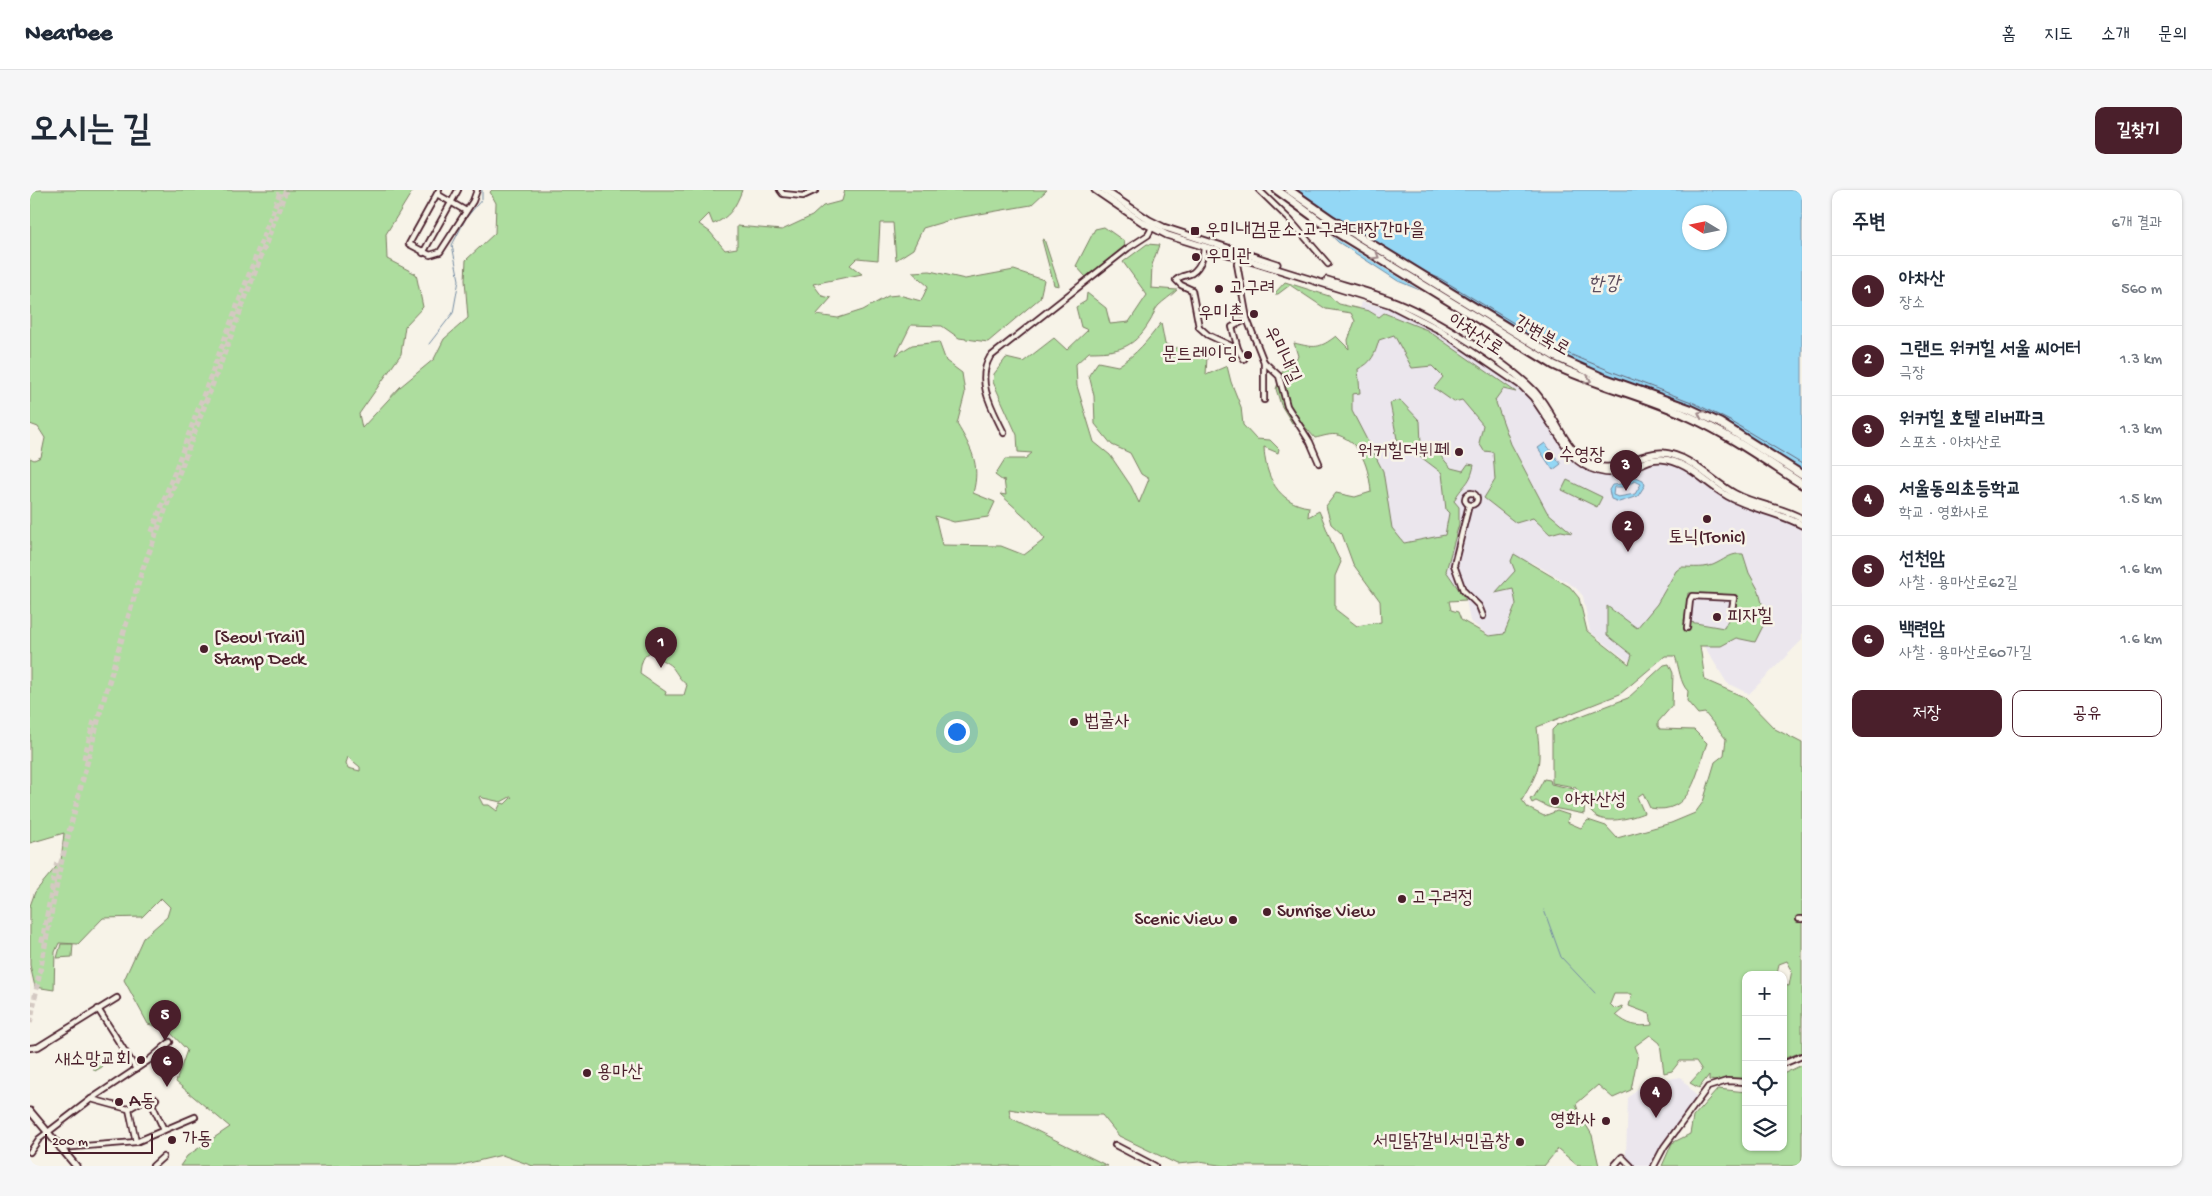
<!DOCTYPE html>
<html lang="ko">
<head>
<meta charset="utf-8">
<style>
	body { margin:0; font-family:"Gochi Hand","Poor Story",sans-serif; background:#f6f6f7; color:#1f2937 }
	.controls { position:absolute; right:15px; bottom:15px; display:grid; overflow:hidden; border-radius:10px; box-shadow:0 1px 4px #0004 }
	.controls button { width:45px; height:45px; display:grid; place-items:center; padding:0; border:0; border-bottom:1px solid #e0e1e3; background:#fff; color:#1f2937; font:25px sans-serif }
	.compass { position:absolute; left:1652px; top:15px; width:45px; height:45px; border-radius:50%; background:#fff; box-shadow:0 1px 4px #0004; rotate:280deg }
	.scale { position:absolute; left:15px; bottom:12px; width:108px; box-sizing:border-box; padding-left:5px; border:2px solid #4a1f2b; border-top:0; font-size:14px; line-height:18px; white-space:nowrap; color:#4a1f2b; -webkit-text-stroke:4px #f7f3e8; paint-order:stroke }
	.you { position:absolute; left:926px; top:541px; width:18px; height:18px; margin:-12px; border:4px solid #fff; border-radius:50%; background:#1a73e8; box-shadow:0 0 0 8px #1a73e833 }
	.badge { display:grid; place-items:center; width:32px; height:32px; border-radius:50%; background:#4a1f2b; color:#fff; font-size:16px; font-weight:700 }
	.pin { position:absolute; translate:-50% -41px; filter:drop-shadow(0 1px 2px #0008) }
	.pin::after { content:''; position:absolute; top:26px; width:18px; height:15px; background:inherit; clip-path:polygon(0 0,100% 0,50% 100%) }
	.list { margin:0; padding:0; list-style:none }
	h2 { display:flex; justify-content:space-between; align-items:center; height:65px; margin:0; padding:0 20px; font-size:21px }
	h2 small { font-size:16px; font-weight:400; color:#747a83 }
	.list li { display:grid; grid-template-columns:32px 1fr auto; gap:15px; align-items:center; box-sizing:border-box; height:70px; padding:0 20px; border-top:1px solid #e0e1e3 }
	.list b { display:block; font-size:19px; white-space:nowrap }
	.list p { margin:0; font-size:16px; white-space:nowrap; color:#747a83 }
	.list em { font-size:16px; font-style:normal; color:#747a83 }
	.actions { display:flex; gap:10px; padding:15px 20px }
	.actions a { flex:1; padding:11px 0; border:1px solid #4a1f2b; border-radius:10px; text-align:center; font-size:18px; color:#4a1f2b }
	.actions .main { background:#4a1f2b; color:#fff }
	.icon { flex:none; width:28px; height:28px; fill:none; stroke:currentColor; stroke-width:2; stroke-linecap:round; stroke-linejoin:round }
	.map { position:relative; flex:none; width:1772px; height:976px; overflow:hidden; border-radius:10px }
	header { display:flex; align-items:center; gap:30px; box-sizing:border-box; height:70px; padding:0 25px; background:#fff; border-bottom:1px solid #e0e1e3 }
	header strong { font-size:24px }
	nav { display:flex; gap:28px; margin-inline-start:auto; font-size:18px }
	.intro { display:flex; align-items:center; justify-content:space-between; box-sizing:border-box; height:120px; padding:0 30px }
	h1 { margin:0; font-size:35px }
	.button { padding:12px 22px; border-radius:10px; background:#4a1f2b; color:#fff; font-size:18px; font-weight:700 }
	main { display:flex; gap:30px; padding:0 30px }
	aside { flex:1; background:#fff; border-radius:10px; box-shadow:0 1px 4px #0004 }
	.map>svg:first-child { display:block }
	.built { fill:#ebe6ed }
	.green { fill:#addd9e; stroke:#7c7e64; fill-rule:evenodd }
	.water { fill:#93d7f5; stroke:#768da4; fill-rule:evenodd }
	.pier { fill:#f7f3e8 }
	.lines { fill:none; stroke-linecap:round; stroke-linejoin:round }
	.shore { stroke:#67697c; stroke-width:1 }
	.stream { stroke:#768da4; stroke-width:1 }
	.major-tunnel { stroke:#d4c9c2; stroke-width:5.5; stroke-dasharray:5.5 3; stroke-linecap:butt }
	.minor-casing { stroke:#4a1f2b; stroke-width:8 }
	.major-casing { stroke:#4a1f2b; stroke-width:9 }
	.highway-casing { stroke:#4a1f2b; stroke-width:11 }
	.minor { stroke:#f7f3e8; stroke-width:4.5 }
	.major { stroke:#f7f3e8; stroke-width:5.5 }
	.highway { stroke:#f7f3e8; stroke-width:7 }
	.oneway { stroke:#a0898a }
	.poi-dot { fill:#4a1f2b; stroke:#f7f3e8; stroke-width:2 }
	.labels { text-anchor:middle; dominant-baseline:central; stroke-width:5; stroke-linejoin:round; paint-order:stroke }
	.poi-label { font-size:19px; fill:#4a1f2b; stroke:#f7f3e8; text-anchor:start }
	.street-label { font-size:19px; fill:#4a1f2b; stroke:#f7f3e8 }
	.water-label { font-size:20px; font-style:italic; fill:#5c4d5e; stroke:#f7f3e8 }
</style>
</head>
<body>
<header>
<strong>Nearbee</strong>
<nav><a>홈</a><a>지도</a><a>소개</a><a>문의</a></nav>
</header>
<div class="intro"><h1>오시는 길</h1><a class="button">길찾기</a></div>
<main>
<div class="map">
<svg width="1772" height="976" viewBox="0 0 1772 976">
	<rect width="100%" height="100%" fill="#f7f3e8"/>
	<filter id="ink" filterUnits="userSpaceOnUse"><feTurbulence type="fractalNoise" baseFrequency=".02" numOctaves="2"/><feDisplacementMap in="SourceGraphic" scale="10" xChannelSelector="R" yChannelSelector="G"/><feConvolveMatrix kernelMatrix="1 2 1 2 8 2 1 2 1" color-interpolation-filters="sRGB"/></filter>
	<g filter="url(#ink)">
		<g class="built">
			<path d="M1331,112L1358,118L1404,139L1491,198L1501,208L1548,275L1573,285H1586L1621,271H1637L1649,275L1695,307L1754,329L1772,338V450L1719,504L1697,493L1676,459L1657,438L1610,472L1598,471L1560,442L1553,406L1545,397L1501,372L1474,444L1459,446L1440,431L1436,410L1416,381L1364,353L1322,221L1327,129Z"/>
			<path d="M1651,887L1668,908L1632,955L1621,976H1605L1596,966L1598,908L1613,893Z"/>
		</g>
		<g class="green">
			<path d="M0,0H383L356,44L357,69L386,84L393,117L375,136L371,164L329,224L332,238L370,197L404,169L414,149L438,128L435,90L436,70L465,43L466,13L460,2L462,0H712C706,17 699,28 683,34L679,24L669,34L680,42L695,60L707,58V36L752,40L782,26L793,16L812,11L815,0H1017L1001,15L927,28L893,38L883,59L866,70L863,33H850L848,70L827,68L820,75L832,84L783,94L792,106L801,108L786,125L808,128L833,120L858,106L869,105L891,111L898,96L882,82L900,81L935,89L984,80L1014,90L1010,108L958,152L929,148L912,136L881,135L866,165L882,155L909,152L916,171L932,183L935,203L927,234C941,258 951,274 943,303L965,312L958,327L924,332L905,326L912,355L971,356L994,365L1015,349L1001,332L970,304L976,305L974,289L973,291L965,285L975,269H995L1002,263L988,262L987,245L963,192L964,184L976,168L993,172L1024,148L1037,160L1058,140L1051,137L1046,117L1056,111L1057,103L1076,118L1080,134L1099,132L1117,105L1093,72L1117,54L1129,55L1122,75L1121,98L1147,100C1141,106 1134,110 1128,116C1124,120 1123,128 1119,133C1103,159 1087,162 1059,162L1046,174L1047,196L1064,252L1080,265L1101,296L1109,313L1119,289L1111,284L1100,263L1082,255L1065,234L1064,206L1059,185L1068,172L1088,176C1107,164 1118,150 1131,133L1135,154L1146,158L1157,157L1160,169L1177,167L1176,185L1197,176L1201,192L1211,217L1213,235L1226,249L1240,250L1249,259L1248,263L1234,257C1235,286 1248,313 1279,317L1278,327L1289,321C1297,338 1302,357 1311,372L1305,386V419L1327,436L1351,432L1350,411L1323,374L1312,344L1301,334L1296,316L1306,303L1325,307L1341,302C1339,279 1332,253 1308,245C1301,243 1291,247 1285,248L1270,231L1262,233L1251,215L1246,199L1253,180L1261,176L1268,166L1264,153C1285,158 1289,159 1306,146L1319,159L1318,150L1325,131L1321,123L1296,119L1260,95L1248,104H1244L1255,92L1299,106L1309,114L1339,121L1349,127L1354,123L1397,140L1486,202L1473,199L1465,210L1481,254L1517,322L1542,343L1531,341L1520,344L1503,328L1486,333L1454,308L1465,290L1463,262L1454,261L1449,253L1453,235L1432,210L1424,212L1404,198L1413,187L1402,176L1382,178L1364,145L1349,150C1345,164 1342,173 1328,179L1330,203L1322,204V221L1353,281L1362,338L1374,353L1415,345L1419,323L1416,320L1412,283L1367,249L1360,213L1370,210L1390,231L1391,254L1410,265L1421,278L1433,281L1438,274L1444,275C1440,296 1432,294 1424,311L1429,317V334L1416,381L1436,410L1419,411L1421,420L1428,422L1431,430L1459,446L1474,444L1486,414L1483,399L1465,403L1485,381L1481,371L1484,364L1540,397L1549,408L1557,441L1599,474L1602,465L1577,445V416L1607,438L1627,414L1646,381L1651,377C1662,377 1677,379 1687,373C1697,368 1701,363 1713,364L1719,383L1729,401L1736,430L1725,452L1706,448L1691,456H1670L1675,490L1714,507L1745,539L1772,553V862L1753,869V795L1759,796L1762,780L1757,771L1749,774L1747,785H1716V888L1687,891L1679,890V885L1669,898L1660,893L1672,880L1666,871H1650L1642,881L1634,883L1630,853L1620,845L1605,856L1608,864L1601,900L1583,908L1568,895L1546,914L1549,923L1562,945L1569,976H1548L1528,959L1514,976H1196L1169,972L1147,974L1089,946L1072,925H1016L979,919L981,928L1078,976H503L472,965L427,976H150L157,966L200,937L146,892L157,860L138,840L118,834L94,790L113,748L137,727L140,717L131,708L112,727L73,728L48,754L29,753L25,762L24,800L5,797L0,775V716L5,702L31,671L34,643L0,653V268L4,270L11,267L15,248L8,237L0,234ZM1658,403L1707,406L1705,416L1694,438L1654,431ZM624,461C630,472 635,470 642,477C647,483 649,489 657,495L654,505H635L636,502L610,484C611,473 612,464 624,461ZM1635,466H1645C1649,476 1650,494 1658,501L1657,511L1668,524L1675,523L1696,549L1694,565L1685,572L1673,612L1665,623L1641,633L1587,648L1576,636L1558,630L1551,638L1537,632L1539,625L1527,621L1514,626L1498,618L1492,610C1511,577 1511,575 1507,537L1590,504ZM318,567L330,577V581L318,578L316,573ZM451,606L453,608L471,612L480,607H482L475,614L471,613L467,621L459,615H453L449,607ZM1584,804H1602L1599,816L1620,824L1622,835C1606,837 1598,835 1586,825L1593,819L1592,816L1585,819L1580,814Z"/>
			<path d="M1074,37L1094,51L1095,56L1056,87L1046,76L1065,39Z"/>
			<path d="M1014,49L1029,95V96L1024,95L1012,50Z"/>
			<path d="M1537,290L1572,307L1567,317L1532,300Z"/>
			<path d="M1639,474L1643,483L1642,516L1628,532V536L1630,539L1664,540L1677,553C1666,583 1662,626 1620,618L1613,603L1607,607L1614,623C1601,628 1574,636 1562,623C1556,616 1552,605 1545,597L1522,593V540L1527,535L1598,508L1634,475Z"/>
			<path d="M1514,589L1520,590L1521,594L1544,599L1555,613L1554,624L1518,617L1506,611L1502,613L1500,609L1504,607Z"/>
			<path d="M31,754H43L42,767L27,768Z"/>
			<path d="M63,864L72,877L65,881L57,868Z"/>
			<path d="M1772,875V976H1632L1642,953L1660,944L1663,927L1688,899L1716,902V957H1753V884Z"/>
		</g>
		<g class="water">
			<path d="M1254,0H1772V296L1693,248L1402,105L1368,91L1308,52ZM1660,22H1690V52H1660Z"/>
			<path d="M1515,253L1531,274L1523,280L1508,258Z"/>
			<path d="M1606,287L1613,290L1615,295L1608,306L1589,312L1581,309L1579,300L1582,295L1591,294ZM1605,291L1611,294L1605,304L1588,307L1583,305L1584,297H1593Z"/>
		</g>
		<path class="pier" d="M1251,0H1264L1300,26L1524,162L1547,174L1652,211L1711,241L1772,280V299L1703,256L1658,232L1575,202L1516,177L1293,41Z"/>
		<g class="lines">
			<path class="shore" d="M1399,84L1411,89L1525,158L1583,182L1664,213L1702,232L1772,274"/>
			<g class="stream">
				<path d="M399,154L423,123L429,90L422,55L436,28L452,9V0"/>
				<path d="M1514,720L1531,767L1565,803"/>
			</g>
			<g class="major-tunnel">
				<path d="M122,342L251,0"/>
				<path d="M54,569L65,528"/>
				<path d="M12,752L27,673"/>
				<path d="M0,833L30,677L72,515L112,381L256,0"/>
			</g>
			<defs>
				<g id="minor">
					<path d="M409,0L379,54L400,65L410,62L443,11L447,0"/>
					<path d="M750,0L753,4L773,6L786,0"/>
					<path d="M1229,0L1260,30L1298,74"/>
					<path d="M407,4L436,21"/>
					<path d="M1174,56C1174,65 1171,77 1162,83C1157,86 1151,85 1146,90L1151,95L1162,100L1169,137L1178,145L1208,159"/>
					<path d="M393,63L428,0"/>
					<path d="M1209,65L1207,74L1217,129L1234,172L1249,186L1257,216L1280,252L1289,273"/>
					<path d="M1214,169L1208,159L1202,137L1217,129"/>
					<path d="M1234,210V172"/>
					<path d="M974,243C963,220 945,192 960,167L1098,58L1118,45L1123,36"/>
					<circle cx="1441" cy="309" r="6"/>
					<path d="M1439,315L1424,375L1433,400L1449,416L1453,426"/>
					<path d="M1657,438L1660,410L1662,406L1704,408L1702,419"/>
					<path d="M1769,729H1772"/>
					<path d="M68,819L106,879"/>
					<path d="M0,858L8,857L87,808"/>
					<path d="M1753,874L1772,866"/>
					<path d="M61,909L98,919L114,910H119L122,914L126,909"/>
					<path d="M122,914L134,940"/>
					<path d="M99,919L106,952"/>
					<path d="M1085,955L1125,976"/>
					<path d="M30,958L106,952L165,927"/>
					<path d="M0,962L9,949L61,909L118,871L140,852"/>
					<path d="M123,976L133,967"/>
					<path d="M1584,976L1592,967L1601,976"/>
					<path d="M1624,976L1634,957L1678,897L1697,891L1716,892"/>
				</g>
				<g id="major">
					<path d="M1065,0L1112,32L1137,45L1359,114L1410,140L1492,196L1503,207L1542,265C1556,280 1580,288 1600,279C1612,274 1619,268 1632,269C1658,271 1676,294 1698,306C1721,319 1748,322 1772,335"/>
					<path d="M1074,0L1119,30L1133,37L1247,74"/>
					<path d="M1297,90C1320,97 1343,103 1366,112C1405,128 1475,171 1505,202C1524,223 1532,256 1557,272C1584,288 1606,262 1633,263C1660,265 1682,292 1705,304C1726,316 1751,316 1772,329"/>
					<path d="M0,921L46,976"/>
				</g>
				<g id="highway">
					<path d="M1247,0L1295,35L1524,175C1568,196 1616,206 1660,227C1700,245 1736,271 1772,294"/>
					<path d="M1259,0L1302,30L1524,166L1571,187L1660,219L1690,233L1772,285"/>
				</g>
			</defs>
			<use href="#minor" class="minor-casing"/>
			<use href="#major" class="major-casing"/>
			<use href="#highway" class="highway-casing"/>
			<use href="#minor" class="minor"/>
			<use href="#major" class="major"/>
			<use href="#highway" class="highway"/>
		</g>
		<defs><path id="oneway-chevron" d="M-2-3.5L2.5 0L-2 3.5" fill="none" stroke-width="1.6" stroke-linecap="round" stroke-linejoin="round" transform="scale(1.25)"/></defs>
		<g class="oneway">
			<use href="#oneway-chevron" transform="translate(1346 66) rotate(31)"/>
			<use href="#oneway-chevron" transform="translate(1558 190) rotate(21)"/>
			<use href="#oneway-chevron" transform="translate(1671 224) rotate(-153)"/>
		</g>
	</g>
	<g class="poi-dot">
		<rect x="1160" y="36" width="10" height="10" rx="2.5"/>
		<circle cx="1166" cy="67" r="5"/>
		<circle cx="1189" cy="99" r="5"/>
		<circle cx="1224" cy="124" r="5"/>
		<circle cx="1218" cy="165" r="5"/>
		<circle cx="1429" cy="262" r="5"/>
		<circle cx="1519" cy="266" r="5"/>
		<circle cx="1677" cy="329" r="5"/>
		<circle cx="1687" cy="427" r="5"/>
		<circle cx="174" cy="459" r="5"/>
		<circle cx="1044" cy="532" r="5"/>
		<circle cx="1525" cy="611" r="5"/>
		<circle cx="1372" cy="709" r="5"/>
		<circle cx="1237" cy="722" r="5"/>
		<circle cx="1203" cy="730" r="5"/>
		<circle cx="111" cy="870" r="5"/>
		<circle cx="557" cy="883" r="5"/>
		<circle cx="89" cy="912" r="5"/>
		<circle cx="1576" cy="931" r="5"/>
		<circle cx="142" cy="950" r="5"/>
		<circle cx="1490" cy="952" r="5"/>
	</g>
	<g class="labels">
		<g class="poi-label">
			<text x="1175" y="41">우미내검문소.고구려대장간마을</text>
			<text x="1176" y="67">우미관</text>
			<text x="1199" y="99">고구려</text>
			<text x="1214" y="124" text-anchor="end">우미촌</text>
			<text x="1208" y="165" text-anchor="end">문트레이딩</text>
			<text x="1419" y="262" text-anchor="end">워커힐더뷔페</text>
			<text x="1529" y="266">수영장</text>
			<text x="1677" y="348" text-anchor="middle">토닉(Tonic)</text>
			<text x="1697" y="427">피자힐</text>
			<text x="184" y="448">[Seoul Trail]<tspan x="184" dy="22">Stamp Deck</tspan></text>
			<text x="1054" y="532">법굴사</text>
			<text x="1535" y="611">아차산성</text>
			<text x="1382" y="709">고구려정</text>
			<text x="1247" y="722">Sunrise View</text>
			<text x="1193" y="730" text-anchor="end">Scenic View</text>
			<text x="101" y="870" text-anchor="end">새소망교회</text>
			<text x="567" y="883">용마산</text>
			<text x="99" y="912">A동</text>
			<text x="1566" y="931" text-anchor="end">영화사</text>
			<text x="152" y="950">가동</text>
			<text x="1480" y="952" text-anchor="end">서민닭갈비서민곱창</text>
		</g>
		<g class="street-label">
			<text transform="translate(1445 146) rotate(33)">아차산로</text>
			<text transform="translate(1511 147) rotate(30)">강변북로</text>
			<text transform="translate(1251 165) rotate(64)">우미내길</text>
		</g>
		<g class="water-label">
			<text x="1574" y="95">한강</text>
		</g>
	</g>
</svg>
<div class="controls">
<button>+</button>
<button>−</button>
<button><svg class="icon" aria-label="locate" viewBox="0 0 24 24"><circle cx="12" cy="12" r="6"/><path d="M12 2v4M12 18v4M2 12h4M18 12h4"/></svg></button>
<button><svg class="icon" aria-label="layers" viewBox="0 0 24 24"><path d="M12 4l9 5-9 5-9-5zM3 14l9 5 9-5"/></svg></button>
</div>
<svg class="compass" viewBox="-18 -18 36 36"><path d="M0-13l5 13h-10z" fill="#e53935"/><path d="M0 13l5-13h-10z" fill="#747a83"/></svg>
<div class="scale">200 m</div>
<div class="you"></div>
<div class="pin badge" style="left:631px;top:478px">1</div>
<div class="pin badge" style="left:1598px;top:362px">2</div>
<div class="pin badge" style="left:1596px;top:301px">3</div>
<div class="pin badge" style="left:1626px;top:928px">4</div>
<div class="pin badge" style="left:135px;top:851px">5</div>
<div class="pin badge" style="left:137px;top:897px">6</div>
</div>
<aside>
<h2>주변<small>6개 결과</small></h2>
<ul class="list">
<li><span class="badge">1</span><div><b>아차산</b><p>장소</p></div><em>560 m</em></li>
<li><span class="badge">2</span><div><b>그랜드 워커힐 서울 씨어터</b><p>극장</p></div><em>1.3 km</em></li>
<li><span class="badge">3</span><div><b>워커힐 호텔 리버파크</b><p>스포츠 · 아차산로</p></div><em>1.3 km</em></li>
<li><span class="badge">4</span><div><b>서울동의초등학교</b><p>학교 · 영화사로</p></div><em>1.5 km</em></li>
<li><span class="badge">5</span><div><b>선천암</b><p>사찰 · 용마산로62길</p></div><em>1.6 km</em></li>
<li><span class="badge">6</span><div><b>백련암</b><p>사찰 · 용마산로60가길</p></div><em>1.6 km</em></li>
</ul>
<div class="actions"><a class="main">저장</a><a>공유</a></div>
</aside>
</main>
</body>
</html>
